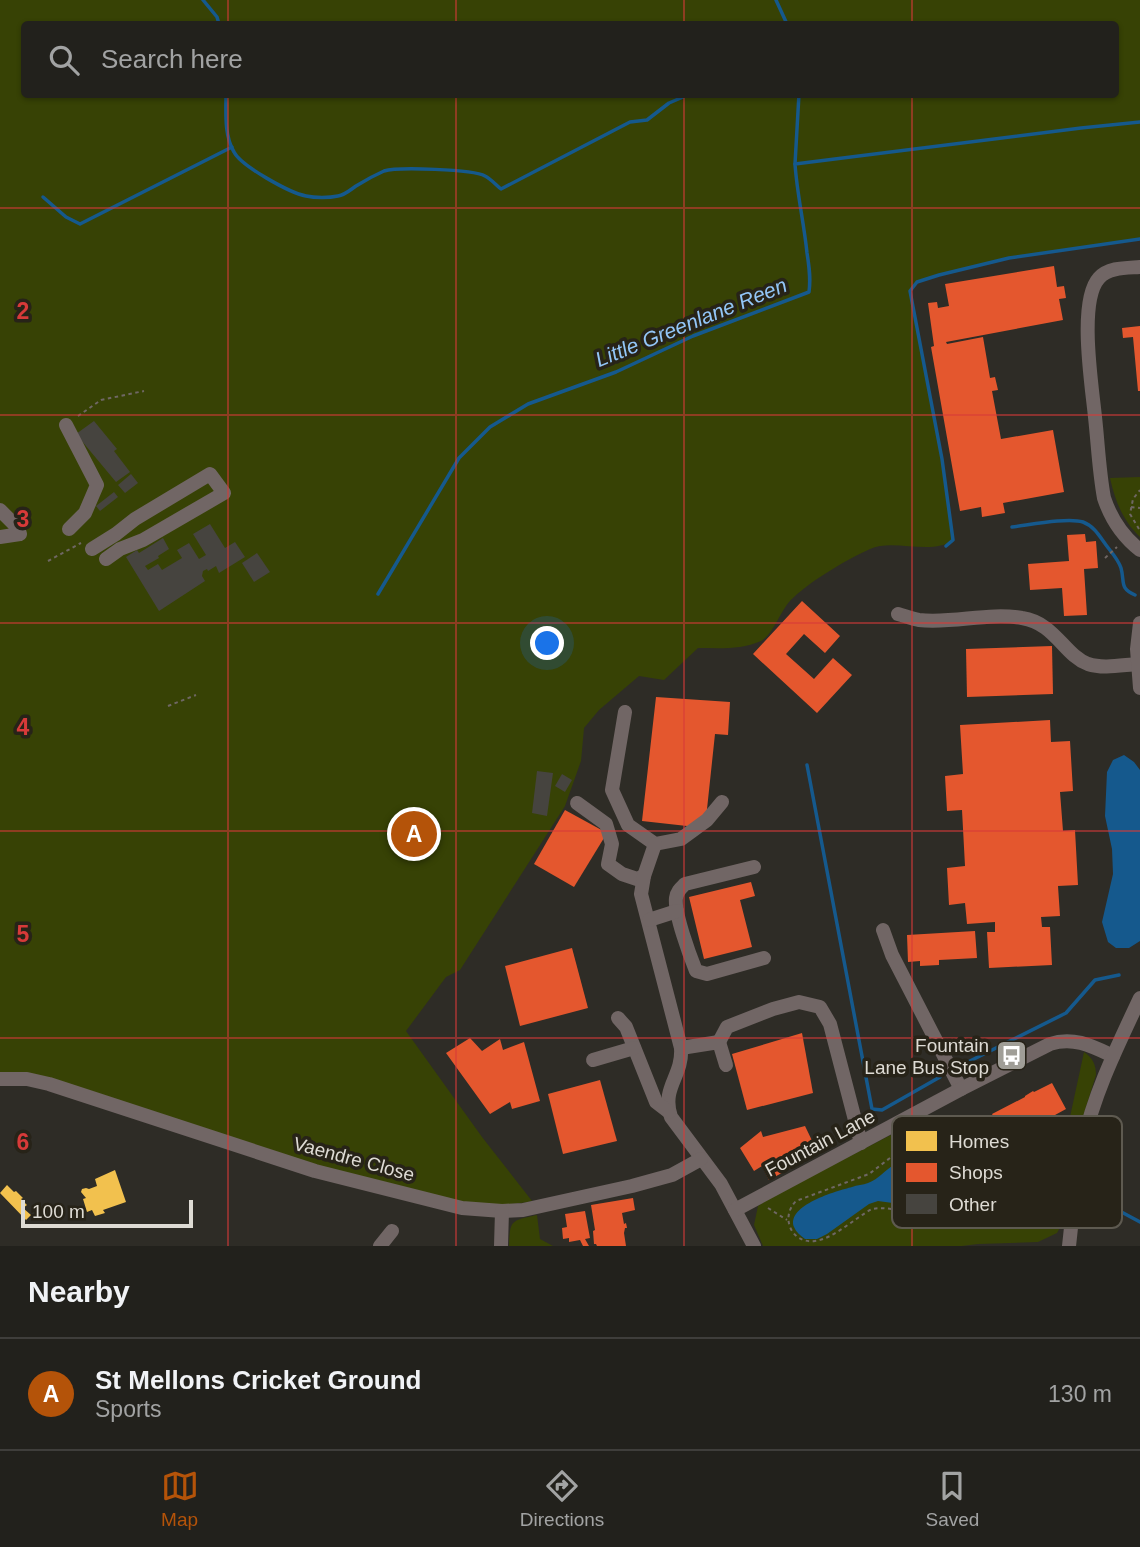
<!DOCTYPE html>
<html lang="en">
<head>
<meta charset="utf-8">
<style>
	body { margin:0; font-family:Arial,sans-serif; background:#2e2e29; color:#f1f3f6 }
	.scale { position:absolute; left:21px; bottom:18px; width:172px; box-sizing:border-box; padding-left:7px; border:4px solid #dedbd4; border-top:0; font-size:19px; line-height:24px; white-space:nowrap; color:#dedbd4; -webkit-text-stroke:5px #272318; paint-order:stroke }
	.you { position:absolute; left:548px; top:644px; width:24px; height:24px; margin:-18px; border:5px solid #fff; border-radius:50%; background:#1a73e8; box-shadow:0 0 0 10px #1a73e833 }
	.badge { display:grid; place-items:center; width:46px; height:46px; border-radius:50%; background:#b45309; color:#fff; font-size:23px; font-weight:700 }
	.pin { position:absolute; translate:-50% -50%; border:4px solid #fff; box-shadow:0 2px 7px #0006 }
	.list { margin:0; padding:0; list-style:none }
	h2 { display:flex; justify-content:space-between; align-items:center; height:91px; margin:0; padding:0 28px; font-size:30px }
	h2 small { font-size:23px; font-weight:400; color:#a2a3a3 }
	.list li { display:grid; grid-template-columns:46px 1fr auto; gap:21px; align-items:center; box-sizing:border-box; height:112px; padding:0 28px; border-top:2px solid #3f3e3b }
	.list b { display:block; font-size:26px; white-space:nowrap }
	.list p { margin:0; font-size:23px; white-space:nowrap; color:#a2a3a3 }
	.list em { font-size:23px; font-style:normal; color:#a2a3a3 }
	.icon { flex:none; width:38px; height:38px; fill:none; stroke:currentColor; stroke-width:2; stroke-linecap:round; stroke-linejoin:round }
	.map { position:relative; flex:none; width:1140px; height:1246px; overflow:hidden }
	.search { position:absolute; background:#22211c; box-shadow:0 2px 5px #0004; left:21px; right:21px; top:21px; height:77px; display:flex; align-items:center; gap:18px; box-sizing:border-box; padding:0 24px; border-radius:7px; color:#a2a3a3; font-size:26px }
	.sheet { height:203px; background:#22211c }
	nav { display:flex; justify-content:space-around; align-items:center; box-sizing:border-box; height:98px; border-top:2px solid #3f3e3b; background:#22211c; font-size:19px; color:#a2a3a3 }
	nav a { display:grid; justify-items:center; gap:4px }
	nav .on { color:#b45309 }
	.map>svg:first-child { display:block }
	.green { fill:#374205; fill-rule:evenodd }
	.water { fill:#15598d }
	.homes { fill:#f2c14e }
	.shops { fill:#e4572e }
	.lines { fill:none; stroke-linecap:round; stroke-linejoin:round }
	.stream { stroke:#15598d; stroke-width:3.5 }
	.building { fill:#46443f }
	.path { stroke:#6f6764; stroke-width:2; stroke-dasharray:3.5 3.5; stroke-linecap:butt }
	.minor { stroke:#716665; stroke-width:14 }
	.grid { fill:none; stroke:#d73a39; stroke-width:2; stroke-opacity:0.55 }
	.labels { text-anchor:middle; dominant-baseline:central; stroke-width:7; stroke-linejoin:round; paint-order:stroke }
	.poi-label { font-size:19px; fill:#dedbd4; stroke:#272318; text-anchor:end }
	.street-label { font-size:19px; fill:#dedbd4; stroke:#272318 }
	.water-label { font-size:21px; font-style:italic; fill:#93c6f7; stroke:#272318 }
	.key { fill:#272318; stroke:#5e5a50; stroke-width:2 }
	.key-label { font-size:19px; fill:#dedbd4 }
	.grid-label { font-size:23px; text-anchor:middle; font-weight:bold; fill:#d73a39; stroke:#272318; stroke-width:7; stroke-linejoin:round; paint-order:stroke }
</style>
</head>
<body>
<div class="map">
<svg width="1140" height="1246" viewBox="0 0 1140 1246">
	<rect width="100%" height="100%" fill="#2e2c26"/>
	<g class="green">
		<path d="M0,0H1140V239L1009,258L939,275L917,282L910,291L942,459L953,540C932,556 893,538 870,549C846,560 812,580 793,598C781,608 774,634 761,641C741,650 720,648 698,648L664,680L639,676L599,710L584,728L581,761L565,806L460,970L446,977L406,1031L482,1137L532,1201C476,1213 419,1192 365,1179C242,1149 121,1110 0,1074ZM24,24H1116V94H24Z"/>
		<path d="M1140,477V537C1123,521 1115,501 1110,478Z"/>
		<path d="M1084,1052C1093,1058 1096,1065 1096,1075L1076,1139L1070,1169L1066,1213L1062,1224L1057,1233L1038,1242L978,1244L962,1246H763L754,1225L758,1206L773,1196L914,1123L954,1200L1065,1140Z"/>
		<path d="M537,1215L540,1239L553,1246H509C510,1219 511,1221 537,1215Z"/>
	</g>
	<g class="water">
		<path d="M1124,755L1134,762L1140,770V941L1129,948H1116L1108,942L1102,922L1113,874L1112,849L1105,816L1107,772L1113,760Z"/>
		<path d="M895,1164C911,1165 918,1172 921,1187L914,1199L900,1204L878,1201L869,1204L827,1234L817,1239H805C800,1235 796,1232 794,1227C786,1205 837,1191 852,1187C857,1185 863,1185 868,1183C879,1179 885,1170 895,1164Z"/>
	</g>
	<g class="homes">
		<path d="M115,1170L126,1202L103,1210L105,1213L95,1216L92,1210L87,1212L83,1199L86,1198L81,1192L82,1189L86,1188L89,1189L97,1186L95,1179Z"/>
		<path d="M7,1185L14,1192L16,1191L23,1198L21,1199L27,1205L23,1208L31,1215L26,1220L0,1193Z"/>
	</g>
	<g class="shops">
		<path d="M1054,266L1057,287L1064,286L1066,298L1059,299L1063,320L946,342L947,344L983,337L990,378L995,377L998,390L992,391L1001,439L1053,430L1064,492L1003,503L1005,513L982,517L981,507L960,511L931,347L934,346L928,303L937,302L938,308L949,306L945,284Z"/>
		<path d="M1140,326V391H1138L1133,337L1123,338L1122,328Z"/>
		<path d="M1085,534L1086,542L1096,541L1098,568L1084,569L1087,615L1064,616L1062,588L1030,590L1028,564L1069,561L1067,535Z"/>
		<path d="M802,601L840,636L825,653L804,634L786,654L814,679L833,658L852,675L817,713L753,654Z"/>
		<path d="M1052,646L1053,694L967,697L966,649Z"/>
		<path d="M656,697L730,702L728,735L715,734L705,828L642,821Z"/>
		<path d="M1050,720L1051,742L1070,741L1073,791L1060,792L1063,831L1075,830L1078,885L1058,886L1060,916L1041,917L1042,927H1050L1052,965L989,968L987,932H995V922L967,924L965,903L949,905L947,868L965,866L962,810L947,811L945,776L963,774L960,725Z"/>
		<path d="M565,810L607,833L574,887L534,864Z"/>
		<path d="M751,882L755,896L740,900L752,947L704,959L689,897Z"/>
		<path d="M975,931L977,958L939,960V965L920,966V961L908,962L907,935Z"/>
		<path d="M572,948L588,1008L520,1026L505,966Z"/>
		<path d="M802,1033L813,1093L747,1110L732,1054Z"/>
		<path d="M470,1038L482,1051L500,1039L503,1050L524,1042L540,1101L512,1109L510,1102L490,1114L446,1053Z"/>
		<path d="M600,1080L617,1141L563,1154L548,1094Z"/>
		<path d="M1052,1083L1066,1109L1055,1115L1065,1133L967,1184L956,1161L1003,1135L992,1114L1025,1097V1096L1033,1091L1034,1092Z"/>
		<path d="M805,1126L818,1153L769,1180L762,1166L754,1171L740,1148L761,1131L763,1137Z"/>
		<path d="M633,1198L635,1210L622,1213L624,1224L626,1223L627,1228H625L624,1233L626,1246H597L596,1244H594L593,1231L595,1230L591,1205Z"/>
		<path d="M585,1211L590,1238L585,1239L589,1246H583L580,1240L569,1242V1238L563,1239L562,1228L567,1227L565,1214Z"/>
	</g>
	<g class="lines">
		<g class="stream">
			<path d="M203,0L217,17L219,24"/>
			<path d="M776,0L787,24"/>
			<path d="M226,94C226,113 224,135 234,152C241,166 290,193 306,196C315,198 329,198 338,196C345,195 350,190 356,186C364,181 375,175 384,171C397,167 473,169 485,176C491,179 496,185 501,189L630,122L647,120L669,103L690,94"/>
			<path d="M795,164L799,94"/>
			<path d="M43,197L66,217L80,224L232,147"/>
			<path d="M1012,527C1029,525 1068,517 1083,522C1094,526 1100,537 1106,545C1112,553 1118,559 1121,568C1125,582 1119,588 1135,595"/>
			<path d="M946,546L953,540L942,459L910,291L917,282L939,275L1009,258L1140,239"/>
			<path d="M378,594L459,458L490,427L528,404L616,372L693,336L809,292C811,278 809,266 807,253C804,223 797,194 795,164L1081,128L1140,122"/>
			<path d="M807,765L872,1109L882,1110L940,1077"/>
			<path d="M968,1062L1066,1013L1095,980L1119,975"/>
			<path d="M1114,1208L1140,1222"/>
		</g>
	</g>
	<g class="building">
		<path d="M94,421L117,449L114,451L130,472L116,482L76,434Z"/>
		<path d="M131,474L138,483L125,493L118,485Z"/>
		<path d="M114,492L118,497L100,511L96,506Z"/>
		<path d="M210,524L225,548L235,542L245,557L219,573L216,566L208,571L207,569L203,571L202,576L205,581L159,611L126,557L137,550L139,553L163,538L169,549L158,556L159,558L145,566L148,570L158,564L162,570L182,558L177,550L189,543L199,559L206,555L193,534Z"/>
		<path d="M257,553L270,572L254,582L242,563Z"/>
		<path d="M537,771L553,773L547,816L532,813Z"/>
		<path d="M562,774L572,780L565,792L555,786Z"/>
	</g>
	<g class="lines">
		<g class="path">
			<path d="M78,416L101,400L144,391"/>
			<path d="M1131,507L1140,508"/>
			<path d="M1139,529L1130,514L1133,499L1140,490"/>
			<path d="M1105,558L1117,547"/>
			<path d="M48,561L81,543"/>
			<path d="M168,706L196,695"/>
			<path d="M890,1158L869,1174L796,1201C780,1217 791,1244 815,1241C833,1239 855,1218 872,1209C892,1205 907,1218 923,1200"/>
			<path d="M768,1208L787,1220"/>
		</g>
		<g class="minor">
			<path d="M1140,267C1127,268 1109,267 1099,278C1078,301 1092,386 1095,417C1098,444 1099,471 1104,498C1111,519 1122,536 1140,550"/>
			<path d="M66,425L97,485L85,513L69,529"/>
			<path d="M0,510L18,528L20,534L0,537"/>
			<path d="M92,549L116,534L135,519L210,474L224,493L143,540L120,549L106,559"/>
			<path d="M898,614C905,616 912,619 919,620C953,624 988,612 1022,618C1055,623 1064,655 1088,664C1103,669 1122,665 1137,664"/>
			<path d="M1140,623L1137,649L1140,688"/>
			<path d="M625,712L612,790L628,825L655,844L681,839L707,820L722,802"/>
			<path d="M577,803L606,824L612,844L608,864L622,874L637,879L644,876"/>
			<path d="M655,844L644,876L641,894L681,1048C683,1077 661,1087 671,1117L721,1184L754,1246"/>
			<path d="M754,867L685,884C681,888 677,891 676,898C674,913 690,956 696,971L707,974L764,958"/>
			<path d="M649,920L677,911"/>
			<path d="M883,930L892,955L961,1089"/>
			<path d="M618,1018L626,1027L656,1102L669,1112"/>
			<path d="M719,1042L727,1027L773,1009L799,1002L820,1007L830,1024L861,1143"/>
			<path d="M681,1048L719,1042L726,1065"/>
			<path d="M593,1060L634,1048"/>
			<path d="M0,1079H27L49,1084L315,1171L462,1208L502,1211L523,1210L632,1186L661,1178L672,1175L701,1159"/>
			<path d="M735,1210L961,1089L1050,1044C1073,1036 1092,1046 1113,1056"/>
			<path d="M380,1246L392,1231"/>
			<path d="M501,1246L502,1211"/>
			<path d="M1069,1246C1073,1212 1075,1177 1083,1144C1094,1093 1118,1045 1140,998"/>
		</g>
	</g>
	<path class="grid" d="M228,0V24M456,0V24M684,0V24M912,0V24M228,94V1246M456,94V1246M684,94V1246M912,94V1246M0,208H1140M0,415H1140M0,623H1140M0,831H1140M0,1038H1140"/>
	<defs>
		<symbol id="bus-square" viewBox="-11 -11 22 22"><rect x="-9" y="-9" width="18" height="18" rx="4" fill="#a09e97" stroke="#272318"/><path d="M-5-6H5V4H4V6H2V4H-2V6H-4V4H-5ZM-3.5-4V0h7V-4ZM-3.5 1.2v1.5H-2V1.2ZM2 1.2v1.5H3.5V1.2Z" fill="#fff"/></symbol>
	</defs>
	<g fill-rule="evenodd">
		<use href="#bus-square" x="994" y="1038" width="35" height="35"/>
	</g>
	<g class="labels">
		<g class="poi-label">
			<text x="989" y="1045">Fountain<tspan x="989" dy="22">Lane Bus Stop</tspan></text>
		</g>
		<g class="street-label">
			<text transform="translate(820 1143) rotate(-28)">Fountain Lane</text>
			<text transform="translate(354 1159) rotate(15)">Vaendre Close</text>
		</g>
		<g class="water-label">
			<text transform="translate(691 322) rotate(-22)">Little Greenlane Reen</text>
		</g>
	</g>
	<rect x="892" y="1116" width="230" height="112" rx="10" class="key"/>
	<rect x="906" y="1131" width="31" height="20" fill="#f2c14e"/>
	<rect x="906" y="1163" width="31" height="19" fill="#e4572e"/>
	<rect x="906" y="1194" width="31" height="20" fill="#46443f"/>
	<g class="key-label">
		<text x="949" y="1148">Homes</text>
		<text x="949" y="1179">Shops</text>
		<text x="949" y="1211">Other</text>
	</g>
	<g class="grid-label">
		<text x="23" y="319">2</text>
		<text x="23" y="527">3</text>
		<text x="23" y="735">4</text>
		<text x="23" y="942">5</text>
		<text x="23" y="1150">6</text>
	</g>
</svg>
<div class="scale">100 m</div>
<div class="you"></div>
<div class="pin badge" style="left:414px;top:834px">A</div>
<div class="search"><svg class="icon" aria-label="search" viewBox="0 0 24 24"><circle cx="10" cy="10" r="6"/><path d="M15 15l6 6"/></svg>Search here</div>
</div>
<section class="sheet">
<h2>Nearby<small></small></h2>
<ul class="list">
<li><span class="badge">A</span><div><b>St Mellons Cricket Ground</b><p>Sports</p></div><em>130 m</em></li>
</ul>
</section>
<nav>
<a class="on"><svg class="icon" aria-label="map" viewBox="0 0 24 24"><path d="M3 6l6-2 6 2 6-2v14l-6 2-6-2-6 2zM9 4v14M15 6v14"/></svg>Map</a>
<a><svg class="icon" aria-label="directions" viewBox="0 0 24 24"><path d="M12 3l9 9-9 9-9-9zM9 14v-3h6M13 9l2 2-2 2"/></svg>Directions</a>
<a><svg class="icon" aria-label="saved" viewBox="0 0 24 24"><path d="M7 4h10v16l-5-4-5 4z"/></svg>Saved</a>
</nav>
</body>
</html>
